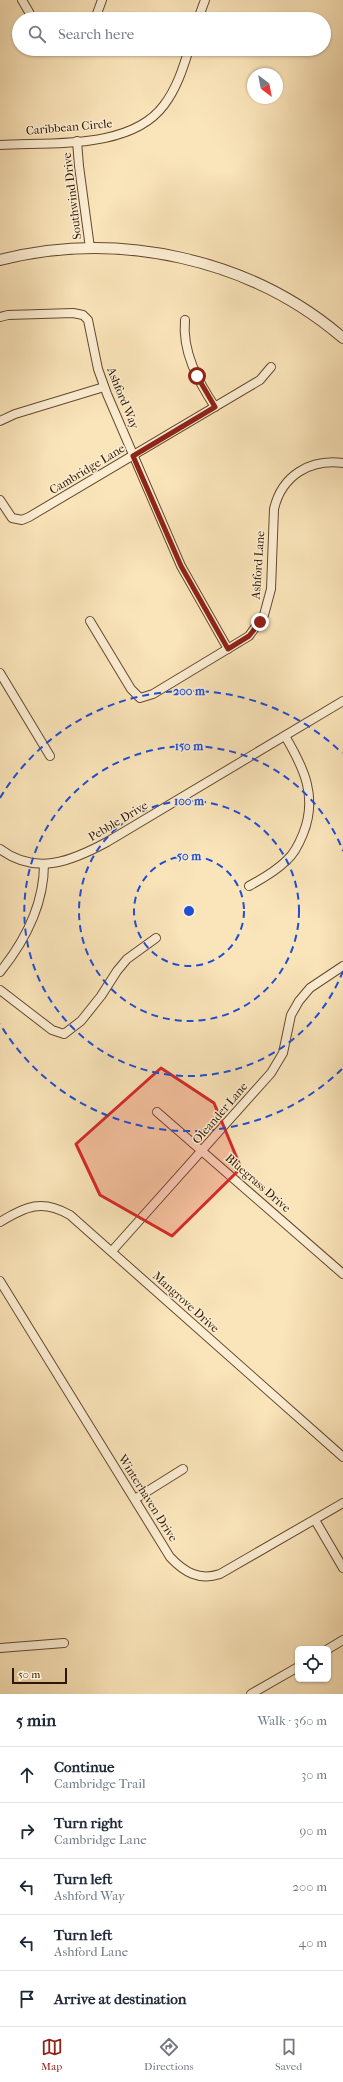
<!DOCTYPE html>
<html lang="en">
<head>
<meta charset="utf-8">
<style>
	body { margin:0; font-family:"IM FELL French Canon",serif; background:#f6f6f7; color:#1f2937 }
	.controls { position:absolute; right:12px; bottom:12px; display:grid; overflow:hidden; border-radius:6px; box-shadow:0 1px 3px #0004 }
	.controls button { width:36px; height:36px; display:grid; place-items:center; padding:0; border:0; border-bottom:1px solid #e0e1e3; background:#fff; color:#1f2937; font:20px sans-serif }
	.compass { position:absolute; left:247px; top:68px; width:36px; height:36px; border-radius:50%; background:#fff; box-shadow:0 1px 3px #0004; rotate:148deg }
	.scale { position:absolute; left:12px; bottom:10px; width:55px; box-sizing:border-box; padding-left:4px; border:2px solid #2f1701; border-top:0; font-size:11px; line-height:14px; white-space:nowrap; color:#2f1701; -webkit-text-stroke:3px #fcedd2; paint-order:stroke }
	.stop { position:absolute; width:12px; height:12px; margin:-9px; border:3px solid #8f2418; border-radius:50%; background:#fff }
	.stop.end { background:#8f2418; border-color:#fff; box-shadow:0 1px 4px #0008 }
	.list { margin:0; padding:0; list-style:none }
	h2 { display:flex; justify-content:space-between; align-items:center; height:52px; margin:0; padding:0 16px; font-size:17px }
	h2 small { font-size:13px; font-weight:400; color:#747a83 }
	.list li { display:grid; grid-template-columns:26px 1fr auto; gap:12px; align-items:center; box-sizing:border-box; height:56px; padding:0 16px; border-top:1px solid #e0e1e3 }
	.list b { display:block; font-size:15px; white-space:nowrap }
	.list p { margin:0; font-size:13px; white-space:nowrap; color:#747a83 }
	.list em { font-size:13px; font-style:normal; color:#747a83 }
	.icon { flex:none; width:22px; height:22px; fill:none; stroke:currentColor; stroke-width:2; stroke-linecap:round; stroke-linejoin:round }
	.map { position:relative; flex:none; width:343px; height:1694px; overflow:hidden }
	.search { position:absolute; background:#fff; box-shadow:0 1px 3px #0004; left:12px; right:12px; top:12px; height:44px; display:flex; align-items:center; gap:10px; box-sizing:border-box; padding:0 14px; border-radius:22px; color:#747a83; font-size:15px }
	.sheet { height:332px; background:#fff }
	nav { display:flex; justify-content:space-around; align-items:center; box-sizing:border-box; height:56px; border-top:1px solid #e0e1e3; background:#fff; font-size:11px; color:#747a83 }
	nav a { display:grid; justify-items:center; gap:2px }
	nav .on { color:#8f2418 }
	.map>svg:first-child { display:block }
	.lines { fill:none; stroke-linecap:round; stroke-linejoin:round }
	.minor-casing { stroke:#624a2f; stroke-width:10 }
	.tertiary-casing { stroke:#624a2f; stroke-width:12 }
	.minor { stroke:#fcedd2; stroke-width:8 }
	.tertiary { stroke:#fcedd2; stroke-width:10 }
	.route { stroke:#8f2418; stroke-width:5 }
	.marked { fill:#d62828; fill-opacity:0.2; stroke:#d62828; stroke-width:3; stroke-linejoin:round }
	.ring { fill:none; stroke:#1d4ed8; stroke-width:2; stroke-dasharray:7 5 }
	.labels { text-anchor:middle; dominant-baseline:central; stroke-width:3; stroke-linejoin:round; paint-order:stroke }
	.street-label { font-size:12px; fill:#2f1701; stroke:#fcedd2 }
	.centre { fill:#1d4ed8; stroke:#fcedd2; stroke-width:2 }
	.ring-label { font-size:12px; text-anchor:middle; font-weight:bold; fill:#1d4ed8; stroke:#fcedd2; stroke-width:3; stroke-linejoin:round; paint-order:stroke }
</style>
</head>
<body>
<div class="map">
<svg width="343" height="1694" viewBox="0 0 343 1694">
	<rect width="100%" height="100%" fill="#fae4b9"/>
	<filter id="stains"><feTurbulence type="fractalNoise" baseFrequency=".005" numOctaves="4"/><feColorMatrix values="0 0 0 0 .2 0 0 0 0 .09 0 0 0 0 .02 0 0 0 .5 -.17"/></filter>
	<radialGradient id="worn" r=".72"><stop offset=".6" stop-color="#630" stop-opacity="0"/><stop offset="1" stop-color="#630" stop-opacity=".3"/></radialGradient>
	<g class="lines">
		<defs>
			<g id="minor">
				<path d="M22,0L33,19"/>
				<path d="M95,19L102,0"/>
				<path d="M198,19L205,0"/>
				<path d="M77,141L79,166L90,248"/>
				<path d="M0,145C50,142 131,150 164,105C177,88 183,68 189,49"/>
				<path d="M0,317L8,315L73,313L83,315L88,320L98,369L107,394L181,566L228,649"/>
				<path d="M185,320C182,352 198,381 215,407"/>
				<path d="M0,421L15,414L104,387"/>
				<path d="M0,500L12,518L22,520L29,517L260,380L271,367"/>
				<path d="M90,621L131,689L140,698L153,694L249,636L264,615L271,589L274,509C282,475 310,459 343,463"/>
				<path d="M0,673L50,756"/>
				<path d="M0,849C36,876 72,861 107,842L343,701"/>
				<path d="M249,886C262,879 276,871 287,860C295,853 299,844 303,834C318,797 304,768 285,736"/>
				<path d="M0,972C25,941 44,905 44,864"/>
				<path d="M0,990L52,1030L64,1034L81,1021L101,996L117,971L127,959L156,938"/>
				<path d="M157,1112L343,1274"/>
				<path d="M0,1222C26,1206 42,1199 70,1215L343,1457"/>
				<path d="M112,1251L271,1073L283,1053L291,1015L299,1001L310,988L343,966"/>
				<path d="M0,1281L170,1557C184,1572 199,1581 220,1574L343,1503"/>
				<path d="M135,1499L183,1469"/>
				<path d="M315,1520L343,1568"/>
				<path d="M0,1648L64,1643"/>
				<path d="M328,1649L343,1640"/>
				<path d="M251,1694L298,1667"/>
			</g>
			<path id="tertiary" d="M0,260C118,230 250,258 343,338"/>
		</defs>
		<use href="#minor" class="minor-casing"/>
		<use href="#tertiary" class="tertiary-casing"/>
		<use href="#minor" class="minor"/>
		<use href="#tertiary" class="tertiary"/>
	</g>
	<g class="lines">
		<path class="route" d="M197,376L215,407L133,456L181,566L228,649L249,636L260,622"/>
	</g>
	<path class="marked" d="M161,1068L214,1103L241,1168L172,1236L100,1195L76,1144Z"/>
	<g class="ring">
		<circle cx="189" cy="911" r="55"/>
		<circle cx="189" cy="911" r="110"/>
		<path d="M343 971A165 165 0 1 1 343 851"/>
		<path d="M342 1069A220 220 0 0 1 0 1024M0 798A220 220 0 0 1 342 753"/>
	</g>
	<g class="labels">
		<g class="street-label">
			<text transform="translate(69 127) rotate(-5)">Caribbean Circle</text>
			<text transform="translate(72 196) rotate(-97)">Southwind Drive</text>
			<text transform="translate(123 398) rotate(68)">Ashford Way</text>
			<text transform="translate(87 469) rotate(-31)">Cambridge Lane</text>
			<text transform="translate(258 565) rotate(-86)">Ashford Lane</text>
			<text transform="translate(118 821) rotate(-31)">Pebble Drive</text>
			<text transform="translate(220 1113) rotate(-49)">Oleander Lane</text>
			<text transform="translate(258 1183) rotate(41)">Bluegrass Drive</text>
			<text transform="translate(186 1302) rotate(42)">Mangrove Drive</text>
			<text transform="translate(148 1498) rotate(58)">Winterhaven Drive</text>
		</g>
	</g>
	<circle cx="189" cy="911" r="6" class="centre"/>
	<g class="ring-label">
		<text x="189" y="695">200 m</text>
		<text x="189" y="750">150 m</text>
		<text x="189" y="805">100 m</text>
		<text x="189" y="860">50 m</text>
	</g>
	<rect width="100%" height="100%" filter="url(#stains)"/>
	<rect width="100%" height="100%" fill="url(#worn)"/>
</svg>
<div class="controls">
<button><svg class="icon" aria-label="locate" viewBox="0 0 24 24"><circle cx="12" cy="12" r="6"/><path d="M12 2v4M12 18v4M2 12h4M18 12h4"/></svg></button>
</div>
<svg class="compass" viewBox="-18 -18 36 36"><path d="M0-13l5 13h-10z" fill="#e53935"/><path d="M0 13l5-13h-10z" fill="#747a83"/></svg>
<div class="scale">50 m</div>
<div class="stop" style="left:197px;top:376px"></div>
<div class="stop end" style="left:260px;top:622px"></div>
<div class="search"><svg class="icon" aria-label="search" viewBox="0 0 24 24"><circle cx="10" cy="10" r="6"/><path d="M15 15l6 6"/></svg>Search here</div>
</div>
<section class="sheet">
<h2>5 min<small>Walk · 360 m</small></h2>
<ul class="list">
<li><svg class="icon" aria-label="ahead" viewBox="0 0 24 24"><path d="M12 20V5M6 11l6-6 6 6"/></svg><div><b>Continue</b><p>Cambridge Trail</p></div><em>30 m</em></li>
<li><svg class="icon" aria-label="right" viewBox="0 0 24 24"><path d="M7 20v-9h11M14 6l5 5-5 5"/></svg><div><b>Turn right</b><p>Cambridge Lane</p></div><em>90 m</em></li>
<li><svg class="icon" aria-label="left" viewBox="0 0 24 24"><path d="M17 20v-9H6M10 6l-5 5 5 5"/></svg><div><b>Turn left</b><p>Ashford Way</p></div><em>200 m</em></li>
<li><svg class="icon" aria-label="left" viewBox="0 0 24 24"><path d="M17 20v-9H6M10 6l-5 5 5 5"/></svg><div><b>Turn left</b><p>Ashford Lane</p></div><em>40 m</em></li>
<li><svg class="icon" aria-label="arrive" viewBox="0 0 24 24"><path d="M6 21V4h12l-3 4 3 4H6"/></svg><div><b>Arrive at destination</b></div></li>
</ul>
</section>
<nav>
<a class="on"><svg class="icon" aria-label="map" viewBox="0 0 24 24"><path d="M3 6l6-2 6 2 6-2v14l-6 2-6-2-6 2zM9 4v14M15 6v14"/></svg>Map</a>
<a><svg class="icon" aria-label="directions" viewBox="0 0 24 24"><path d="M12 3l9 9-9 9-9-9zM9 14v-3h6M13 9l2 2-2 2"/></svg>Directions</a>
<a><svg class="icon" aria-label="saved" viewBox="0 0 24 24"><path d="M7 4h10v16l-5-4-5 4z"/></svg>Saved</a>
</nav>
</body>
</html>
